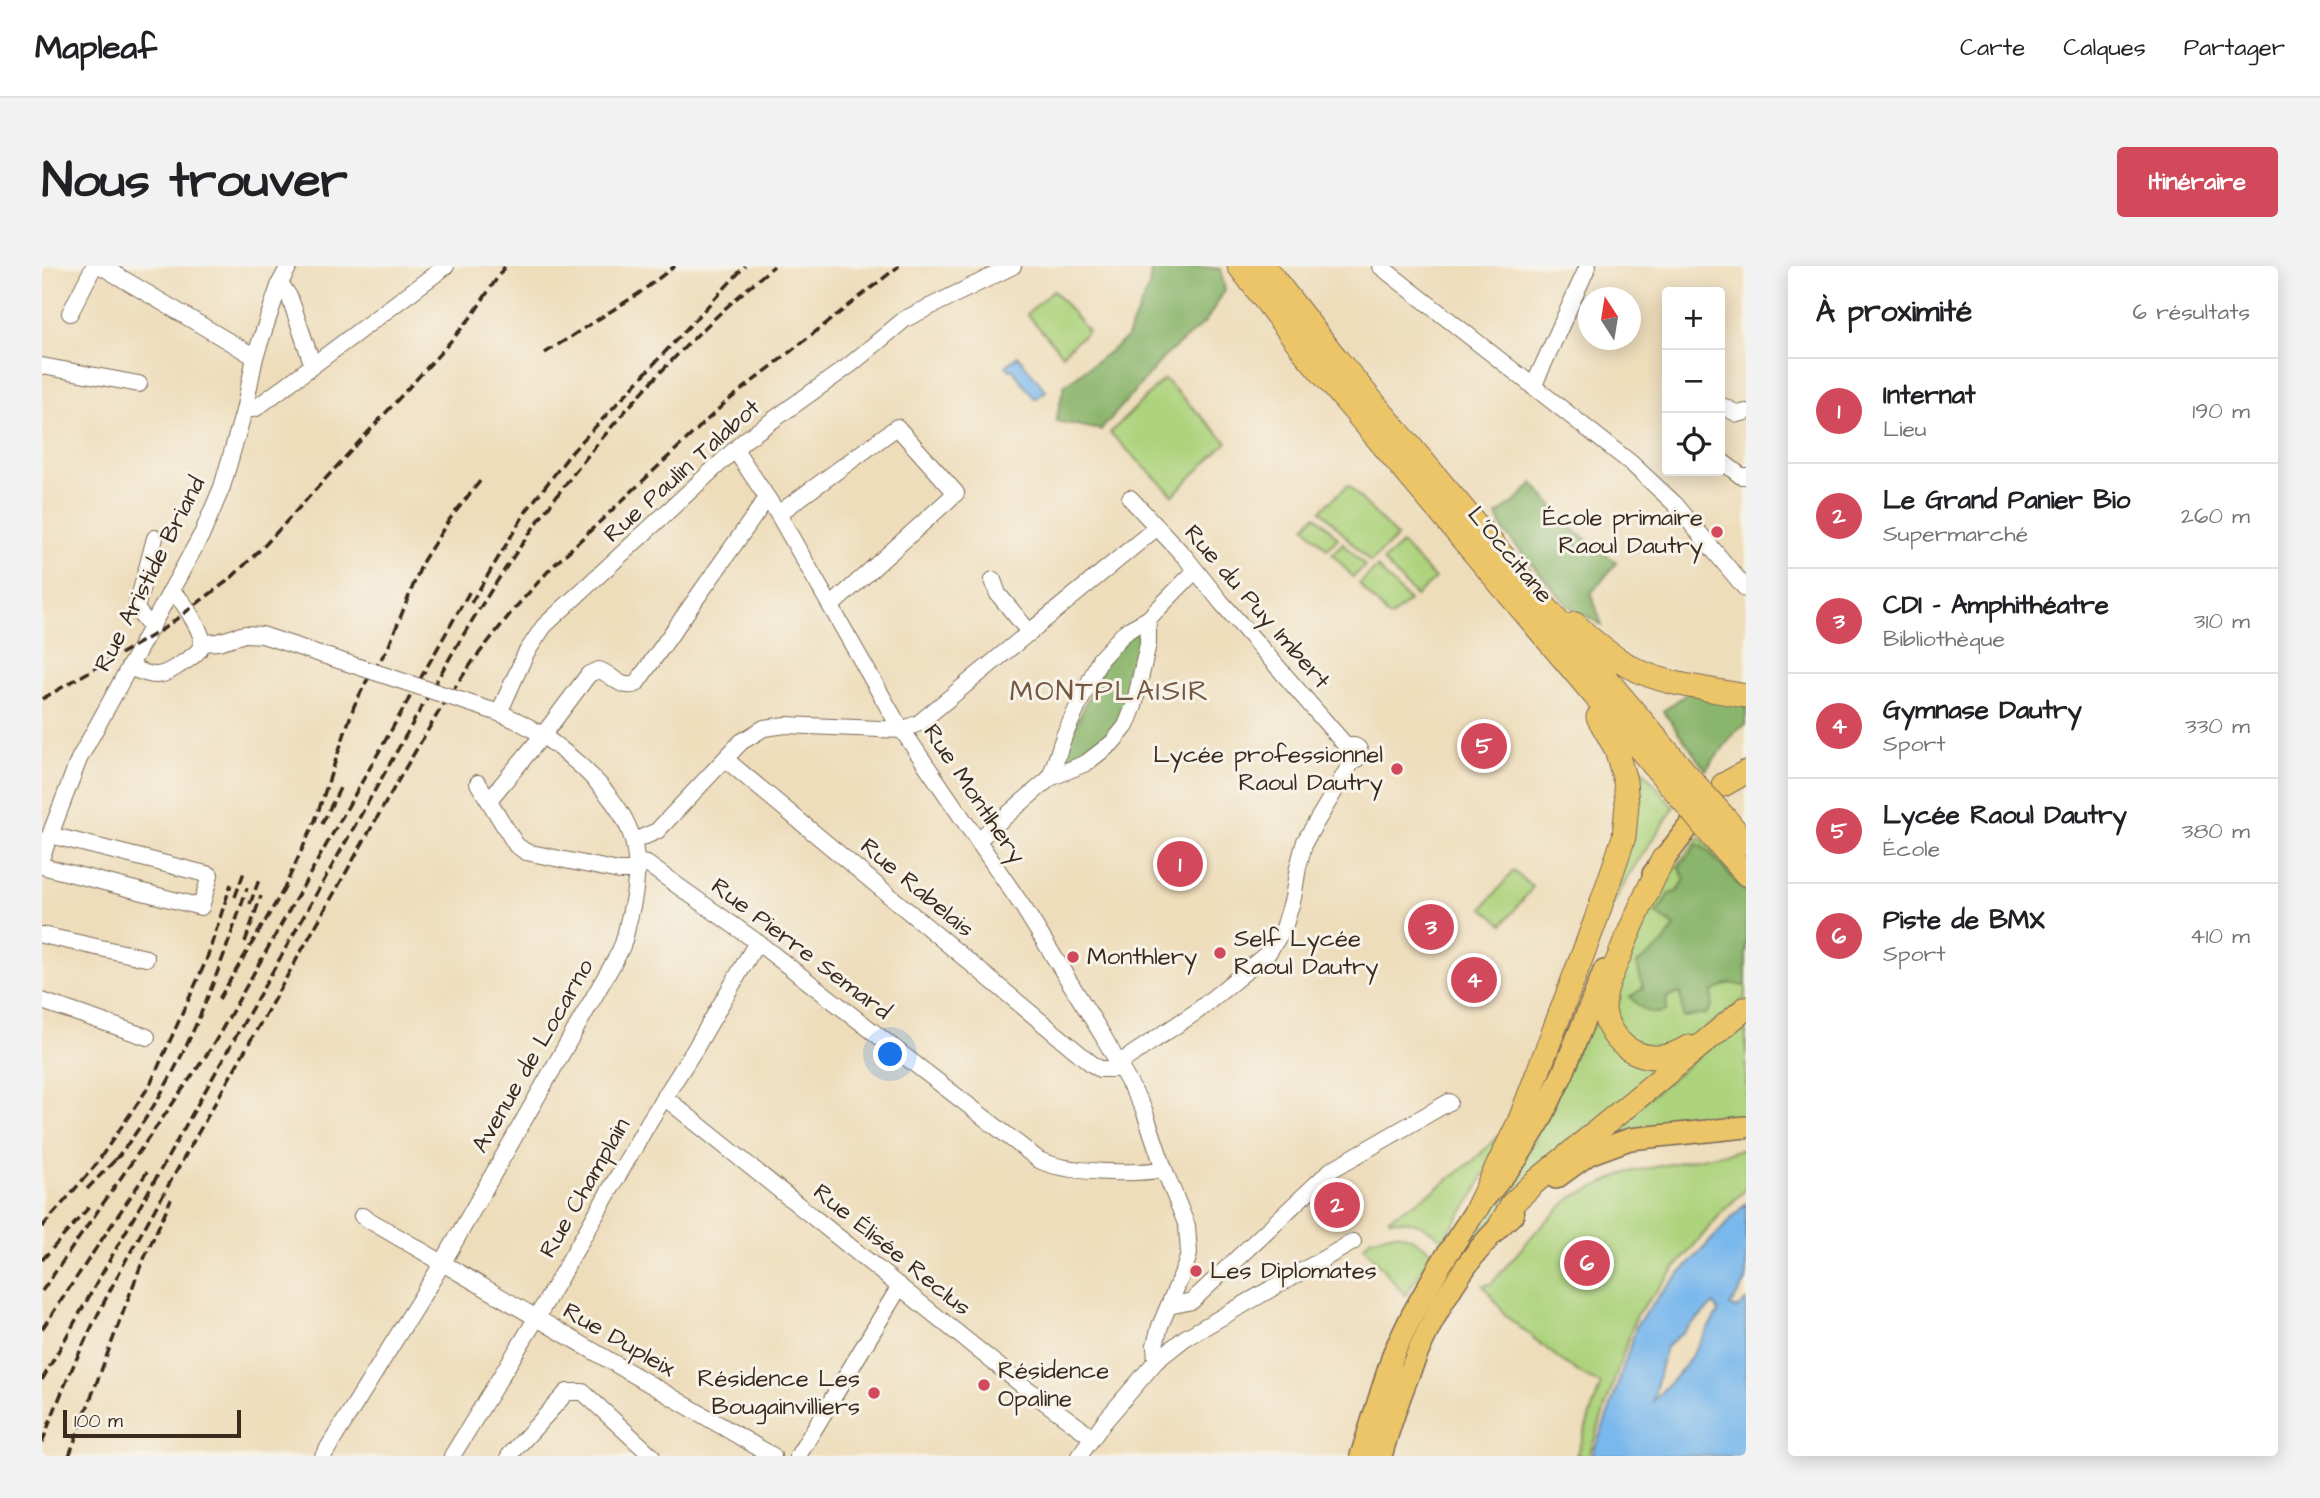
<!DOCTYPE html>
<html lang="fr">
<head>
<meta charset="utf-8">
<style>
	body { margin:0; font-family:"Architects Daughter",sans-serif; background:#f2f2f2; color:#202124 }
	.controls { position:absolute; right:21px; top:21px; display:grid; overflow:hidden; border-radius:7px; box-shadow:0 4px 18px #0003 }
	.controls button { width:63px; height:63px; display:grid; place-items:center; padding:0; border:0; border-bottom:2px solid #e0e0e0; background:#fff; color:#202124; font:35px sans-serif }
	.compass { position:absolute; left:1536px; top:21px; width:63px; height:63px; border-radius:50%; background:#fff; box-shadow:0 4px 18px #0003; rotate:348deg }
	.scale { position:absolute; left:21px; bottom:18px; width:178px; box-sizing:border-box; padding-left:7px; border:4px solid #3b2a1e; border-top:0; font-size:19px; line-height:24px; white-space:nowrap; color:#3b2a1e; -webkit-text-stroke:5px #f7f3e8; paint-order:stroke }
	.you { position:absolute; left:849px; top:789px; width:24px; height:24px; margin:-18px; border:5px solid #fff; border-radius:50%; background:#1a73e8; box-shadow:0 0 0 10px #1a73e833 }
	.badge { display:grid; place-items:center; width:46px; height:46px; border-radius:50%; background:#d1495b; color:#fff; font-size:23px; font-weight:700 }
	.pin { position:absolute; translate:-50% -50%; border:4px solid #fff; box-shadow:0 2px 7px #0006 }
	.list { margin:0; padding:0; list-style:none }
	h2 { display:flex; justify-content:space-between; align-items:center; height:91px; margin:0; padding:0 28px; font-size:30px }
	h2 small { font-size:23px; font-weight:400; color:#757577 }
	.list li { display:grid; grid-template-columns:46px 1fr auto; gap:21px; align-items:center; box-sizing:border-box; height:105px; padding:0 28px; border-top:2px solid #e0e0e0 }
	.list b { display:block; font-size:26px; white-space:nowrap }
	.list p { margin:0; font-size:23px; white-space:nowrap; color:#757577 }
	.list em { font-size:23px; font-style:normal; color:#757577 }
	.icon { flex:none; width:38px; height:38px; fill:none; stroke:currentColor; stroke-width:2; stroke-linecap:round; stroke-linejoin:round }
	.map { position:relative; flex:none; width:1704px; height:1190px; overflow:hidden; border-radius:7px }
	header { display:flex; align-items:center; gap:42px; box-sizing:border-box; height:98px; padding:0 35px; background:#fff; border-bottom:2px solid #e0e0e0 }
	header strong { font-size:33px }
	nav { display:flex; gap:38px; margin-inline-start:auto; font-size:24px }
	.intro { display:flex; align-items:center; justify-content:space-between; box-sizing:border-box; height:168px; padding:0 42px }
	h1 { margin:0; font-size:49px }
	.button { padding:18px 32px; border-radius:7px; background:#d1495b; color:#fff; font-size:24px; font-weight:700 }
	main { display:flex; gap:42px; padding:0 42px }
	aside { flex:1; background:#fff; border-radius:7px; box-shadow:0 4px 18px #0003 }
	.map>svg:first-child { display:block }
	.green { fill:#add37d; stroke:#747e4e; stroke-width:2 }
	.forest { fill:#8ab56c; stroke:#627045; stroke-width:2 }
	.water { fill:#79b8ec; stroke:#5a7185; stroke-width:2; fill-rule:evenodd }
	.lines { fill:none; stroke-linecap:round; stroke-linejoin:round }
	.minor-casing { stroke:#7a6955; stroke-width:18 }
	.major-casing { stroke:#7a6955; stroke-width:24 }
	.highway-casing { stroke:#7a6955; stroke-width:25 }
	.minor { stroke:#fff; stroke-width:16 }
	.major { stroke:#edc569; stroke-width:21 }
	.highway { stroke:#edc569; stroke-width:23 }
	.rail { stroke:#3b2a1e; stroke-width:3.5; stroke-dasharray:10 5; stroke-linecap:butt }
	.minor-bridge-casing { stroke:#7a6955; stroke-width:18; stroke-linecap:butt }
	.highway-bridge-casing { stroke:#7a6955; stroke-width:25; stroke-linecap:butt }
	.minor-bridge { stroke:#fff; stroke-width:16 }
	.highway-bridge { stroke:#edc569; stroke-width:23 }
	.poi-dot { fill:#d1495b; stroke:#f7f3e8; stroke-width:2.5 }
	.labels { text-anchor:middle; dominant-baseline:central; stroke-width:6; stroke-linejoin:round; paint-order:stroke }
	.street-label { font-size:24px; fill:#3b2a1e; stroke:#f7f3e8 }
	.poi-label { font-size:24px; fill:#3b2a1e; stroke:#f7f3e8; text-anchor:start }
	.quarter-label { font-size:28px; letter-spacing:2px; fill:#755843; stroke:#f7f3e8 }
</style>
</head>
<body>
<header>
<strong>Mapleaf</strong>
<nav><a>Carte</a><a>Calques</a><a>Partager</a></nav>
</header>
<div class="intro"><h1>Nous trouver</h1><a class="button">Itinéraire</a></div>
<main>
<div class="map">
<svg width="1704" height="1190" viewBox="0 0 1704 1190">
	<rect width="100%" height="100%" fill="#f7f3e8"/>
	<filter id="ink" filterUnits="userSpaceOnUse"><feTurbulence type="fractalNoise" baseFrequency=".0143" numOctaves="2"/><feDisplacementMap in="SourceGraphic" scale="14" xChannelSelector="R" yChannelSelector="G"/><feConvolveMatrix kernelMatrix="1 2 1 2 8 2 1 2 1" color-interpolation-filters="sRGB"/></filter>
	<filter id="wash" filterUnits="userSpaceOnUse"><feTurbulence type="fractalNoise" baseFrequency=".00686" numOctaves="4" result="noise"/><feDisplacementMap in="SourceGraphic" scale="28" xChannelSelector="R" yChannelSelector="G"/><feGaussianBlur stdDeviation="1.57" result="paint"/><feColorMatrix in="noise" values="0 0 0 0 0 0 0 0 0 0 0 0 0 0 0 0 0 1.4 0 .05"/><feComposite in="paint" operator="in"/></filter>
	<g filter="url(#wash)">
		<rect width="100%" height="100%" fill="#edb"/>
		<g class="green">
			<path d="M1011,24L1046,65L1020,88L985,48Z"/>
			<path d="M1122,113L1185,176L1131,229L1068,167Z"/>
			<path d="M1306,219L1355,271L1328,296L1279,244Z"/>
			<path d="M1274,249L1296,272L1285,283L1263,260Z"/>
			<path d="M1301,277L1323,300L1311,311L1290,288Z"/>
			<path d="M1360,278L1393,313L1374,330L1341,295Z"/>
			<path d="M1335,301L1367,335L1348,352L1317,318Z"/>
			<path d="M1579,477L1632,542L1590,604L1556,666L1581,590Z"/>
			<path d="M1658,571L1704,622V732L1643,778L1623,786L1581,773L1568,732L1609,637L1645,586Z"/>
			<path d="M1471,605L1491,621L1461,658L1441,642Z"/>
			<path d="M1552,747L1624,799L1461,941L1418,993L1415,991L1474,910Z"/>
			<path d="M1704,751V851L1676,855L1600,861L1556,874Z"/>
			<path d="M1464,863L1433,927L1401,974C1385,960 1371,953 1349,954L1347,952L1393,924L1433,893Z"/>
			<path d="M1704,883V923L1680,946L1594,1049L1547,1190H1534L1559,1118L1542,1110L1520,1095L1465,1051L1441,1019L1449,1018L1497,962L1529,932L1583,907Z"/>
			<path d="M1352,967C1368,969 1379,977 1391,987L1363,1029L1322,981L1328,973Z"/>
		</g>
		<g class="forest">
			<path d="M1110,0H1152L1178,3L1183,24L1164,55L1121,92L1059,164L1014,155L1022,120L1084,73L1107,21Z"/>
			<path d="M1491,217L1527,260L1575,297L1549,327L1560,359L1525,339L1462,266L1455,249L1475,234Z"/>
			<path d="M1092,366L1099,369C1096,405 1092,450 1064,476C1054,487 1036,494 1022,501L1018,500L1025,477L1064,394Z"/>
			<path d="M1651,423L1704,440V459L1695,464L1664,504L1621,445Z"/>
			<path d="M1656,578L1666,585L1704,627V720L1687,717L1670,726V740L1664,748L1641,751L1638,727L1625,731L1624,745C1606,751 1600,743 1588,731L1601,722L1595,698L1620,679L1633,660L1614,648L1628,628L1636,625L1643,613L1637,602Z"/>
		</g>
		<g class="water">
			<path d="M976,90L1004,125L993,133L970,103L968,104L964,100Z"/>
			<path d="M1704,937V1016L1688,1040L1694,1043L1704,1035V1190H1550L1568,1143L1595,1058L1616,1031ZM1672,1038L1677,1045L1643,1100L1611,1135L1623,1082Z"/>
		</g>
	</g>
	<g filter="url(#ink)">
		<g class="lines">
			<defs>
				<g id="minor">
					<path d="M59,0L213,91"/>
					<path d="M1338,0L1589,197L1633,238L1704,323"/>
					<path d="M238,17L248,32L271,100"/>
					<path d="M28,47L52,0"/>
					<path d="M0,100L97,118"/>
					<path d="M1491,121L1546,0"/>
					<path d="M1678,139L1696,148L1704,146"/>
					<path d="M202,145L214,142L404,0"/>
					<path d="M695,184L696,188L736,248L854,455L983,644L1061,770L1102,844L1122,903L1145,960L1147,988L1143,1001L1118,1060L1113,1079L1114,1095"/>
					<path d="M1678,194L1699,210H1704"/>
					<path d="M1088,232L1144,292L1179,336L1306,482"/>
					<path d="M736,248L855,161L914,227L789,340"/>
					<path d="M951,314L956,328L988,367"/>
					<path d="M109,361L94,343L113,272"/>
					<path d="M161,377L176,376L203,368"/>
					<path d="M87,401C95,404 105,409 114,409C123,409 131,403 139,398C166,382 164,375 149,350C143,339 139,332 128,326"/>
					<path d="M457,447L484,387L502,360L703,174L808,99L863,53L971,0"/>
					<circle cx="1311" cy="487" r="7"/>
					<path d="M683,493L1050,798L1058,803H1079"/>
					<path d="M1008,512L1022,470L1058,393L1084,365L1106,353L1153,305"/>
					<path d="M436,517L474,579L484,586L577,605H596"/>
					<path d="M447,534L501,469L547,408L557,404C570,408 579,424 594,418L725,232"/>
					<path d="M936,574L1008,512L1044,497L1070,477L1084,460L1092,440L1106,378V353"/>
					<path d="M592,575L615,565L699,476L722,462L744,459L860,464L877,457L1114,262"/>
					<path d="M0,590L37,493L161,266L180,221L202,145L213,91L238,17L247,0"/>
					<path d="M595,596L605,598L715,676L997,894C1023,907 1092,909 1122,903"/>
					<path d="M0,600L159,641L168,609L8,569"/>
					<path d="M0,669L104,692"/>
					<path d="M0,735L105,771"/>
					<path d="M1076,798L1154,746L1226,687L1242,662L1251,632L1256,601L1263,575L1311,494"/>
					<path d="M622,831L980,1119L1050,1171"/>
					<path d="M320,950L731,1190"/>
					<path d="M1127,1040L1150,1035L1289,904L1407,836"/>
					<path d="M281,1190L400,998L557,722C564,709 574,695 580,680C584,670 585,659 588,649C605,582 589,548 540,501C511,475 482,454 445,443"/>
					<path d="M410,1190L494,1053L608,854L653,783L715,676"/>
					<path d="M467,1190L525,1126H541L610,1190"/>
					<path d="M756,1190L858,1020"/>
					<path d="M1037,1190L1062,1156L1114,1095L1143,1072L1311,976"/>
				</g>
				<g id="major">
					<path d="M1611,608L1663,539"/>
					<path d="M1514,912L1547,888L1588,873L1704,861"/>
					<path d="M1319,1190L1352,1086L1370,1049L1397,1001L1435,942L1474,894L1498,855L1521,807L1562,705"/>
					<path d="M1339,1190C1363,1106 1403,1007 1471,948"/>
				</g>
				<g id="highway">
					<path d="M1197,0L1264,88L1640,533"/>
					<path d="M1222,0L1294,92L1653,518"/>
					<path d="M1533,358C1549,374 1569,390 1589,401C1620,419 1669,423 1704,430"/>
					<path d="M1681,519L1704,506"/>
					<path d="M1683,552L1704,577"/>
					<path d="M1670,570L1704,608"/>
					<path d="M1621,593C1605,626 1590,658 1577,691C1570,707 1562,724 1562,742C1563,760 1575,777 1590,785C1610,795 1628,792 1646,781"/>
					<path d="M1435,942L1477,856L1553,656L1582,571L1585,538L1583,515L1574,483L1556,451"/>
					<path d="M1459,958L1470,938L1492,917L1704,742"/>
				</g>
			</defs>
			<use href="#minor" class="minor-casing"/>
			<use href="#major" class="major-casing"/>
			<use href="#highway" class="highway-casing"/>
			<use href="#minor" class="minor"/>
			<use href="#major" class="major"/>
			<use href="#highway" class="highway"/>
			<g class="rail">
				<path d="M503,87L596,28L633,0"/>
				<path d="M429,337L485,244L529,187L703,0"/>
				<path d="M0,433L121,363L188,313L223,279L402,83L430,50L463,0"/>
				<path d="M280,558L299,520"/>
				<path d="M240,627L273,555L312,440L324,416L346,382L381,295L407,254L439,214"/>
				<path d="M193,631L202,606"/>
				<path d="M208,638L218,611"/>
				<path d="M203,676L219,630"/>
				<path d="M177,733L245,618"/>
				<path d="M73,894C138,815 173,718 205,622"/>
				<path d="M45,923L79,888"/>
				<path d="M0,961L52,901L108,819L164,695L189,618"/>
				<path d="M0,994L49,939"/>
				<path d="M0,1025L170,781L429,323"/>
				<path d="M0,1063L105,906"/>
				<path d="M0,1114L399,407C487,253 595,113 732,0"/>
				<path d="M0,1177C23,1113 52,1054 84,994L361,506L399,442L431,395L472,343L509,302L683,137L857,0"/>
				<path d="M27,1190L97,1004L129,933"/>
			</g>
			<defs>
				<path id="minor-bridge" d="M203,368L220,369L445,443"/>
				<g id="highway-bridge">
					<path d="M1653,518L1683,552"/>
					<path d="M1640,533L1670,570"/>
				</g>
			</defs>
			<use href="#minor-bridge" class="minor-bridge-casing"/>
			<use href="#highway-bridge" class="highway-bridge-casing"/>
			<use href="#minor-bridge" class="minor-bridge"/>
			<use href="#highway-bridge" class="highway-bridge"/>
		</g>
	</g>
	<g class="poi-dot">
		<circle cx="1675" cy="266" r="7"/>
		<circle cx="1355" cy="503" r="7"/>
		<circle cx="1178" cy="687" r="7"/>
		<circle cx="1031" cy="691" r="7"/>
		<circle cx="1154" cy="1005" r="7"/>
		<circle cx="942" cy="1119" r="7"/>
		<circle cx="832" cy="1127" r="7"/>
	</g>
	<g class="labels">
		<g class="street-label">
			<text transform="translate(640 205) rotate(-42)">Rue Paulin Talabot</text>
			<text transform="translate(1468 289) rotate(50)">L'Occitane</text>
			<text transform="translate(108 308) rotate(-63)">Rue Aristide Briand</text>
			<text transform="translate(1215 341) rotate(49)">Rue du Puy Imbert</text>
			<text transform="translate(932 528) rotate(56)">Rue Montlhery</text>
			<text transform="translate(875 622) rotate(40)">Rue Rabelais</text>
			<text transform="translate(759 683) rotate(37)">Rue Pierre Semard</text>
			<text transform="translate(491 790) rotate(-60)">Avenue de Locarno</text>
			<text transform="translate(543 922) rotate(-60)">Rue Champlain</text>
			<text transform="translate(850 984) rotate(39)">Rue Élisée Reclus</text>
			<text transform="translate(577 1074) rotate(30)">Rue Dupleix</text>
		</g>
		<g class="poi-label">
			<text x="1661" y="252" text-anchor="end">École primaire<tspan x="1661" dy="28">Raoul Dautry</tspan></text>
			<text x="1341" y="489" text-anchor="end">Lycée professionnel<tspan x="1341" dy="28">Raoul Dautry</tspan></text>
			<text x="1192" y="673">Self Lycée<tspan x="1192" dy="28">Raoul Dautry</tspan></text>
			<text x="1045" y="691">Monthlery</text>
			<text x="1168" y="1005">Les Diplomates</text>
			<text x="956" y="1105">Résidence<tspan x="956" dy="28">Opaline</tspan></text>
			<text x="818" y="1113" text-anchor="end">Résidence Les<tspan x="818" dy="28">Bougainvilliers</tspan></text>
		</g>
		<g class="quarter-label">
			<text x="1068" y="425">MONTPLAISIR</text>
		</g>
	</g>
</svg>
<div class="controls">
<button>+</button>
<button>−</button>
<button><svg class="icon" aria-label="locate" viewBox="0 0 24 24"><circle cx="12" cy="12" r="6"/><path d="M12 2v4M12 18v4M2 12h4M18 12h4"/></svg></button>
</div>
<svg class="compass" viewBox="-18 -18 36 36"><path d="M0-13l5 13h-10z" fill="#e53935"/><path d="M0 13l5-13h-10z" fill="#757577"/></svg>
<div class="scale">100 m</div>
<div class="you"></div>
<div class="pin badge" style="left:1138px;top:598px">1</div>
<div class="pin badge" style="left:1295px;top:939px">2</div>
<div class="pin badge" style="left:1389px;top:661px">3</div>
<div class="pin badge" style="left:1432px;top:714px">4</div>
<div class="pin badge" style="left:1442px;top:480px">5</div>
<div class="pin badge" style="left:1545px;top:997px">6</div>
</div>
<aside>
<h2>À proximité<small>6 résultats</small></h2>
<ul class="list">
<li><span class="badge">1</span><div><b>Internat</b><p>Lieu</p></div><em>190 m</em></li>
<li><span class="badge">2</span><div><b>Le Grand Panier Bio</b><p>Supermarché</p></div><em>260 m</em></li>
<li><span class="badge">3</span><div><b>CDI - Amphithéatre</b><p>Bibliothèque</p></div><em>310 m</em></li>
<li><span class="badge">4</span><div><b>Gymnase Dautry</b><p>Sport</p></div><em>330 m</em></li>
<li><span class="badge">5</span><div><b>Lycée Raoul Dautry</b><p>École</p></div><em>380 m</em></li>
<li><span class="badge">6</span><div><b>Piste de BMX</b><p>Sport</p></div><em>410 m</em></li>
</ul>
</aside>
</main>
</body>
</html>
